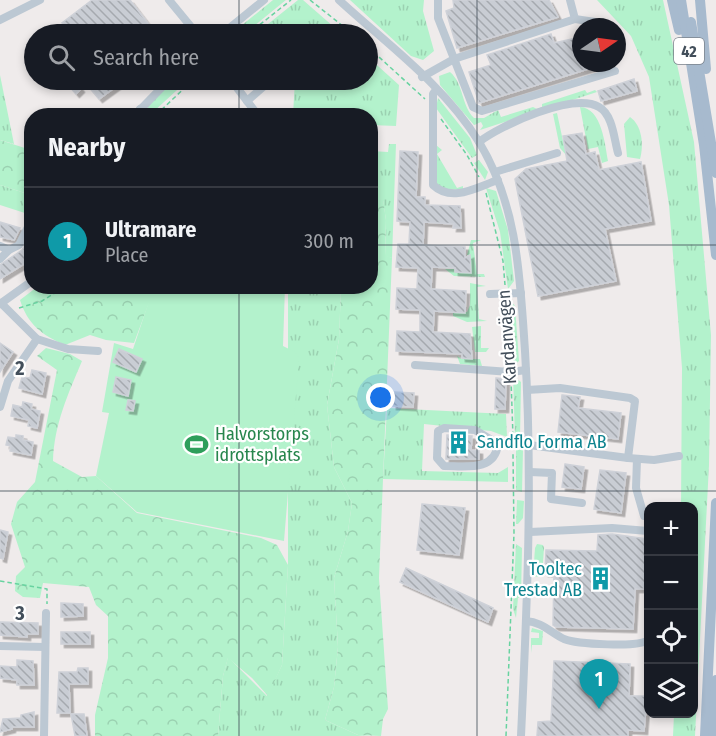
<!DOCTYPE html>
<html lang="en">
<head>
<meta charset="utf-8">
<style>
	body { margin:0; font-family:"Fira Sans Condensed",sans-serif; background:#242831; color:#f1f3f6 }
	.controls { position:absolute; right:18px; bottom:18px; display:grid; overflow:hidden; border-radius:12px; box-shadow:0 3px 9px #0003 }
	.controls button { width:54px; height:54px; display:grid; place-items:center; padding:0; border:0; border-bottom:2px solid #363941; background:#171b24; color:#f1f3f6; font:30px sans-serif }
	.compass { position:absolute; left:572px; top:18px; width:54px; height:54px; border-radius:50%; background:#171b24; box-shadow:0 3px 9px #0003; rotate:77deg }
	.you { position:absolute; left:381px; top:398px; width:21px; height:21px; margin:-15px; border:4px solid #fff; border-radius:50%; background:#1a73e8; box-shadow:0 0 0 9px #1a73e833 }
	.badge { display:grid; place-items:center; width:39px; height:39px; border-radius:50%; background:#8c9099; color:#fff; font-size:20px; font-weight:700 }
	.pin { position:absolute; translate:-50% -50px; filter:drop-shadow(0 2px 3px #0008) }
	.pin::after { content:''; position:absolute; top:32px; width:21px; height:18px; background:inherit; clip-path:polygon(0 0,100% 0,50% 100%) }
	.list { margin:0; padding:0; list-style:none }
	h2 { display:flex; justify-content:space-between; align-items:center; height:78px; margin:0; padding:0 24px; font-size:26px }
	h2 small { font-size:20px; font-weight:400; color:#9ea1a6 }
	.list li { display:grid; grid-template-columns:39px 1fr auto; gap:18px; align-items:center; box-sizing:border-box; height:108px; padding:0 24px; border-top:2px solid #363941 }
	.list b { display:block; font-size:22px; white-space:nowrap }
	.list p { margin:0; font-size:20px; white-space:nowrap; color:#9ea1a6 }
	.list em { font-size:20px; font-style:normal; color:#9ea1a6 }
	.icon { flex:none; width:33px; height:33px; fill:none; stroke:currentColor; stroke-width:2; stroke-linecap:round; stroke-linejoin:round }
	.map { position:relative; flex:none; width:716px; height:736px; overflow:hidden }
	.search { position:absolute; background:#171b24; box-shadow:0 3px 9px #0003; left:24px; top:24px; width:354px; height:66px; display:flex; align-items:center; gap:15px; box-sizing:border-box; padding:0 21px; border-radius:33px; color:#9ea1a6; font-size:22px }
	.panel { position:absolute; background:#171b24; box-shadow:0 3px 9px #0003; left:24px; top:108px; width:354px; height:186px; border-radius:24px }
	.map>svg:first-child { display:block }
	.grass { fill:url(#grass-tufts) }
	.forest { fill:url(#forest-crowns) }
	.pitch { fill:#b3f2cc }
	.building { fill:url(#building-back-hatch); stroke:#ced1d8; stroke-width:1.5; filter:url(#shadow) }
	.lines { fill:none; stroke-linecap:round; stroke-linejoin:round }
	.path { stroke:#68d3a0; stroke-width:1.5; stroke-dasharray:4.5 3; stroke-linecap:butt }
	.minor { stroke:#bcc8d3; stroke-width:8 }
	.major { stroke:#a7bace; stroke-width:10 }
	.grid { fill:none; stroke:#424e5a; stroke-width:1.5; stroke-opacity:0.55 }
	.labels { text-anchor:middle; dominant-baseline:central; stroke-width:4.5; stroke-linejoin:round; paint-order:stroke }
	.shield { fill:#fff; stroke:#7b838c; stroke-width:1.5 }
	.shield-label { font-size:16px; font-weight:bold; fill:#424e5a }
	.street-label { font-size:18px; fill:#424e5a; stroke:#fff }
	.leisure-label { font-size:18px; fill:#27864d; stroke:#fff; text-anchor:start }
	.culture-label { font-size:18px; fill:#0d838f; stroke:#fff; text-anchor:start }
	.grid-label { font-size:20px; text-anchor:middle; font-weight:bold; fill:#424e5a; stroke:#fff; stroke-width:4.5; stroke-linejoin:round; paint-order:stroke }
</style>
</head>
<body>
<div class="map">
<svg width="716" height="736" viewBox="0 0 716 736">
	<defs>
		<pattern id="grass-tufts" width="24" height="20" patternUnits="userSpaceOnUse" patternTransform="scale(1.5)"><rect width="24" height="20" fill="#b3f2cc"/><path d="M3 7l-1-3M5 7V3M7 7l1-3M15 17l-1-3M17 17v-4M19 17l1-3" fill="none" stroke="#9bd1b1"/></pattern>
		<pattern id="forest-crowns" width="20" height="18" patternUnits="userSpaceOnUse" patternTransform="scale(1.5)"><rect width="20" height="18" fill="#b3f2cc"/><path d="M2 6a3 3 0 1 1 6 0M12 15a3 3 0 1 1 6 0" fill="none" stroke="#9bd1b1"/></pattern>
		<pattern id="building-back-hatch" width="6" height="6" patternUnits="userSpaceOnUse" patternTransform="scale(1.5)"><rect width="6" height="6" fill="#c9cdd4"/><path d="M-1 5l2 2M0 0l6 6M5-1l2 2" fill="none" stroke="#a5a9af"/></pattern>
		<filter id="shadow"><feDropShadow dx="3.5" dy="3.5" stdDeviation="0" flood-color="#0004"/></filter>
	</defs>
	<rect width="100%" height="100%" fill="#efebeb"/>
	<g class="grass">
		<path d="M273,0H286L244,34H231Z"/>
		<path d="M298,0H303L342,34H271L263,28Z"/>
		<path d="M350,0H424L423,11L434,51L423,60L411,56Z"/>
		<path d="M597,0H663L694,142L711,335L709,465L695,736H673L674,714H694V506H681L682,368L669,205L649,77L631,36Z"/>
		<path d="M368,57L399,85L396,126L371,125L370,116L293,115L295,80H368Z"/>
		<path d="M450,72C464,84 461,105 474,118H484L498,110L501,117L533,107L537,109L542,107V104L585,90L587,93L595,90L597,92L480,130L483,126L481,122L474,125L440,85L439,76Z"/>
		<path d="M0,75L14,144L0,140Z"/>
		<path d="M175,80H188L152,113L149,112L147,105Z"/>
		<path d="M438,98L470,138L477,155L472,158L436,108Z"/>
		<path d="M580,107C602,108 605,145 608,161L602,163L598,147L588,149Z"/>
		<path d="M557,113L566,155L560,148L553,114Z"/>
		<path d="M630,117C642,125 644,145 640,159L627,157L624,124Z"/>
		<path d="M389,144H396L392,258L385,256L386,220L383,200L371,195V151L388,152Z"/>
		<path d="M436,145L442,150L437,154L457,188L463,186V189L447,190L437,184Z"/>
		<path d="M479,160L488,172L485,180L474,163Z"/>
		<path d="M0,185L31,195V215L0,205Z"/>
		<path d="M486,188L496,191L508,230L514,281L508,289L500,232Z"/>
		<path d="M471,240H481L473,243L477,274H484L485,277L454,276L445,269H471L470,255H467Z"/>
		<path d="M470,283L486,286L477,287L479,319L487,321L467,322L453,316V312H467L470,305Z"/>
		<path d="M288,287H341L339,339L327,405L334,467L352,503L348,531L334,578L338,647L334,687L325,720L358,735L369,736H218L223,676L228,657L267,696L282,665L288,565Z"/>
		<path d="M509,299L515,306L519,361L513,366Z"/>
		<path d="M481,326V348H489L486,352H475L472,327Z"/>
		<path d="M457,356L462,359H480L482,366L460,364Z"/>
		<path d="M513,376L521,382L520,438L515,436Z"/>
		<path d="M387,408L506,414L507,437L491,431L424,424L422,471L498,473L508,467V482L383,479Z"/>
		<path d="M516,450H523L522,492L516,490Z"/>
		<path d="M517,500L524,501L523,518L518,524H516Z"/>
		<path d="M516,544L522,548L521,597L518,598L516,618L513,609Z"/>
		<path d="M537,544L543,545L544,548L542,576L533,577L535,548Z"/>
		<path d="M532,628L543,631L542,645H532L531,653V638H539V633L531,632Z"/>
	</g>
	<g class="forest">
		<path d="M0,140L31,150V195L0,185Z"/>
		<path d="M371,195L383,199L386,220L385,255L392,258L379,578L388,709L383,719L381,736L358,735L325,720L334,687L338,647L334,578L348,531L352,503L334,467L327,405L339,339L341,287L370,286Z"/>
		<path d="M142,286L153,292L134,343L106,340L90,335L65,345C42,335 28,325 20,300L37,287Z"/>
		<path d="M46,348L70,354L82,361C68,394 54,425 53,461L82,477L96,476L137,513L261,538L277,545L288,565L282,665L268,696L252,678L228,658L223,676L218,736H95V715L108,658V616L96,605L89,587L43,583L40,598L23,597L15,591L16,576L25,567L11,524L17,502L35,482L57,370L37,356Z"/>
	</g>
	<path class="pitch" d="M142,287H285L283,346L295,352L299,358L284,541L137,512L96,476L109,413L102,412L114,343L133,349L152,292Z"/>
	<g class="building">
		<path d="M92,0H130L156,34H70L62,23Z"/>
		<path d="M453,0H549L558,17L457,48L446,11L454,8Z"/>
		<path d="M551,34L554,43L581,37V63L604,64L479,103L469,72L491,65L487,55Z"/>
		<path d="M634,79L637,91L601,101L598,91Z"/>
		<path d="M64,80H74L81,89L76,94Z"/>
		<path d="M97,80H125L99,99L88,86Z"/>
		<path d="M582,133L586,154L595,152L599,170L641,162L651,221L605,229L616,281L538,296L515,179L526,169L567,161L563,136Z"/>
		<path d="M400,151L418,152L416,197H425V205L460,206L461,228H453L454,224L424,222L423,245L465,247V258L470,255L471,273L455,272V268L432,267L431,289L466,291L465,313L434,311L433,332L470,334L472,359L462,358V354L396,351L397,331L420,332V310L396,309L397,288L417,289L418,268L396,267L398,244H409L410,222L397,221Z"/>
		<path d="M0,222L20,228L14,240L0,237Z"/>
		<path d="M32,234V259L0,279V265L22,250Z"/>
		<path d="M0,343L13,352L0,372Z"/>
		<path d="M119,349L142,359L136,372L113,362Z"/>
		<path d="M32,370L46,373L42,394L19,388L22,377L30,378Z"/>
		<path d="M116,377L131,380L128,396L113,392Z"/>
		<path d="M496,378L506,379L505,409H495Z"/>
		<path d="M393,392L414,393L413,407L393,406Z"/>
		<path d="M562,395L580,397L578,408L621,413L618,439L558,432Z"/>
		<path d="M128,400L135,401L133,411L126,410Z"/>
		<path d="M23,402L32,404L31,409L40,411L37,428L28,426L29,420L11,416L13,405L22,407Z"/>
		<path d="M16,435L23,436V440L33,442L31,455L10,451L11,446L6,445L8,437L16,438Z"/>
		<path d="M447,435L472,436L471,450L479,451V459H446Z"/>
		<path d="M565,464L584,467L581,489L562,487Z"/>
		<path d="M600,470L626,473L621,513L594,509Z"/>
		<path d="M422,504L465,508L459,555L417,550Z"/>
		<path d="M0,530L8,532L3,559L0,558Z"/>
		<path d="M612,534L647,539L646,589H635L633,629L556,627L553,625L554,573H545L546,550L597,551L598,535Z"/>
		<path d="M406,568L493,608L488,622L400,582Z"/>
		<path d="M61,603L83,604V616L61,617Z"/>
		<path d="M0,622L38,623V634H27V637L0,635Z"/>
		<rect x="61" y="632" width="29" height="12"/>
		<path d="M17,660L33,661L34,685H17V680L0,678V666L17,667Z"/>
		<path d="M554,661L630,664L629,696H647L644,731L628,730V736H537L538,722L551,721Z"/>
		<path d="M78,668H88V684H69L70,713H57L59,672H77Z"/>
		<path d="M34,712V727H12V729L0,732L3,719L21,718V715Z"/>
		<path d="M71,714H84L87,736H75Z"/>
	</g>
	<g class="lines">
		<g class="path">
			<path d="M310,0L353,34"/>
			<path d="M248,34L291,0"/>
			<path d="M368,47L425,99"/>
			<path d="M156,115L193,80"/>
			<path d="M441,119L467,155L479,177"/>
			<path d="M486,193L503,261L505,285"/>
			<path d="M506,301L510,362"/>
			<path d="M19,308L42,301L66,286"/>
			<path d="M511,379L513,437"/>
			<path d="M0,581L47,589V604"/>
			<path d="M506,736L514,533L513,454"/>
		</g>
		<g class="minor">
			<path d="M169,0L197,34"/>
			<path d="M339,0C387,44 445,86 479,142C518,206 520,278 525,351C533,480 527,607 521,736"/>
			<path d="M438,0V18L473,107L482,111L615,71"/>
			<path d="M570,0L575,19"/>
			<path d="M0,20L40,0"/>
			<path d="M222,34L264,0"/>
			<path d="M265,34H268"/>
			<path d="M422,77L454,59L575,19L595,22"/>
			<path d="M231,80L257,114"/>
			<path d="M436,90L433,94V185C452,203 477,187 498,180"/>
			<path d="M247,101L271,80"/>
			<path d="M140,109L148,116"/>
			<path d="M134,116L169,80"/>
			<path d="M167,116H169"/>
			<path d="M479,142C501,125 573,92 599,107C613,115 614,139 618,153"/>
			<path d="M495,172L557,153"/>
			<path d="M0,246L9,250L0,259"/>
			<path d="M9,250L19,245L29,225"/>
			<path d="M490,294L521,293"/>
			<path d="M1,303L37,339L68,349L98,351"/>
			<path d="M0,304L32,281"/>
			<path d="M415,365L511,372L526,370"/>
			<path d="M527,390L560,388L630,398L635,401L628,458"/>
			<path d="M0,407L8,381L37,339"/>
			<path d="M498,444C495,472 465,466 444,466L437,458L438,431L444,428L475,430L498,444L529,445L628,458L654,460L679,456"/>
			<path d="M637,459L636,488L644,516"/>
			<path d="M530,472L552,473L551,499L582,503"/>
			<path d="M530,532L612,528L648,531"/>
			<path d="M526,621C542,622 550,632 564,639C576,644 640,648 648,640"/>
			<path d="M0,646L45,647"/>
			<path d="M44,736L46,613"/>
		</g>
		<g class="major">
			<path d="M672,0L679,30"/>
			<path d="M681,0L704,145L716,255"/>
			<path d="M700,0L706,69"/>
			<path d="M691,22L716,173"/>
			<path d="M705,736L716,503"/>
			<path d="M713,736L716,680"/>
		</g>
	</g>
	<path class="grid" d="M239,0V34M477,0V736M239,80V116M0,245H32M370,245H716M239,286V736M0,491H716"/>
	<defs>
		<symbol id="building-bare" viewBox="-9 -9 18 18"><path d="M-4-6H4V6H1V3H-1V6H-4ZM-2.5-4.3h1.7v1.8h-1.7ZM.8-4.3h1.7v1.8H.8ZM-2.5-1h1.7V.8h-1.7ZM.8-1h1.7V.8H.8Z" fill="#0f9aa8" stroke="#fff" stroke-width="2.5" paint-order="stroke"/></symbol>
		<symbol id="stadium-bare" viewBox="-9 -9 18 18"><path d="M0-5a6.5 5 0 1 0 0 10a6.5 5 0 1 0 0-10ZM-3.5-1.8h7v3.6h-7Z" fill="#2e9e5b" stroke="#fff" stroke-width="2.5" paint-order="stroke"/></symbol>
	</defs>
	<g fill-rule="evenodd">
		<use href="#building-bare" x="442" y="426" width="33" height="33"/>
		<use href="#stadium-bare" x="180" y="428" width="33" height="33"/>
		<use href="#building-bare" x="584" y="562" width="33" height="33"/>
	</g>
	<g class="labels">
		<rect class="shield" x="674" y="38" width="30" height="26" rx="4.5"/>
		<g class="shield-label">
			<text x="689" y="51">42</text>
		</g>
		<g class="street-label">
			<text transform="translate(507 337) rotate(-94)">Kardanvägen</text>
		</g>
		<g class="leisure-label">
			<text x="215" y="434">Halvorstorps<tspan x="215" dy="21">idrottsplats</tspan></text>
		</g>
		<g class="culture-label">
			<text x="477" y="442">Sandflo Forma AB</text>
			<text x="582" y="569" text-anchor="end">Tooltec<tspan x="582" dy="21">Trestad AB</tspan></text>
		</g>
	</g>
	<g class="grid-label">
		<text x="20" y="375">2</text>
		<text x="20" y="620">3</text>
	</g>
</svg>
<div class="controls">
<button>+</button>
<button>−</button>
<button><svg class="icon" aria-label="locate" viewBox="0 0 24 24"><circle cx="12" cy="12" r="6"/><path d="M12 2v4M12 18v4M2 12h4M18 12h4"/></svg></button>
<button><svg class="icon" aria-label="layers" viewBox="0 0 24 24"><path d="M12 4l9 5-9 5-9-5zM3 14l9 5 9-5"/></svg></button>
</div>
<svg class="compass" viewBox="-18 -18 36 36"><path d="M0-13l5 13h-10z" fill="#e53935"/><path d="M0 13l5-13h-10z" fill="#9ea1a6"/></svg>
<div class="you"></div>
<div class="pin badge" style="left:599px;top:709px;background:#0f9aa8">1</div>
<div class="search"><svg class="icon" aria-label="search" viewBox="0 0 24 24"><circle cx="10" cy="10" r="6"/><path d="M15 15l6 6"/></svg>Search here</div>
<section class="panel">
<h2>Nearby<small></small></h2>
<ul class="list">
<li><span class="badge" style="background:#0f9aa8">1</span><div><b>Ultramare</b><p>Place</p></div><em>300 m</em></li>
</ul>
</section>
</div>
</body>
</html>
